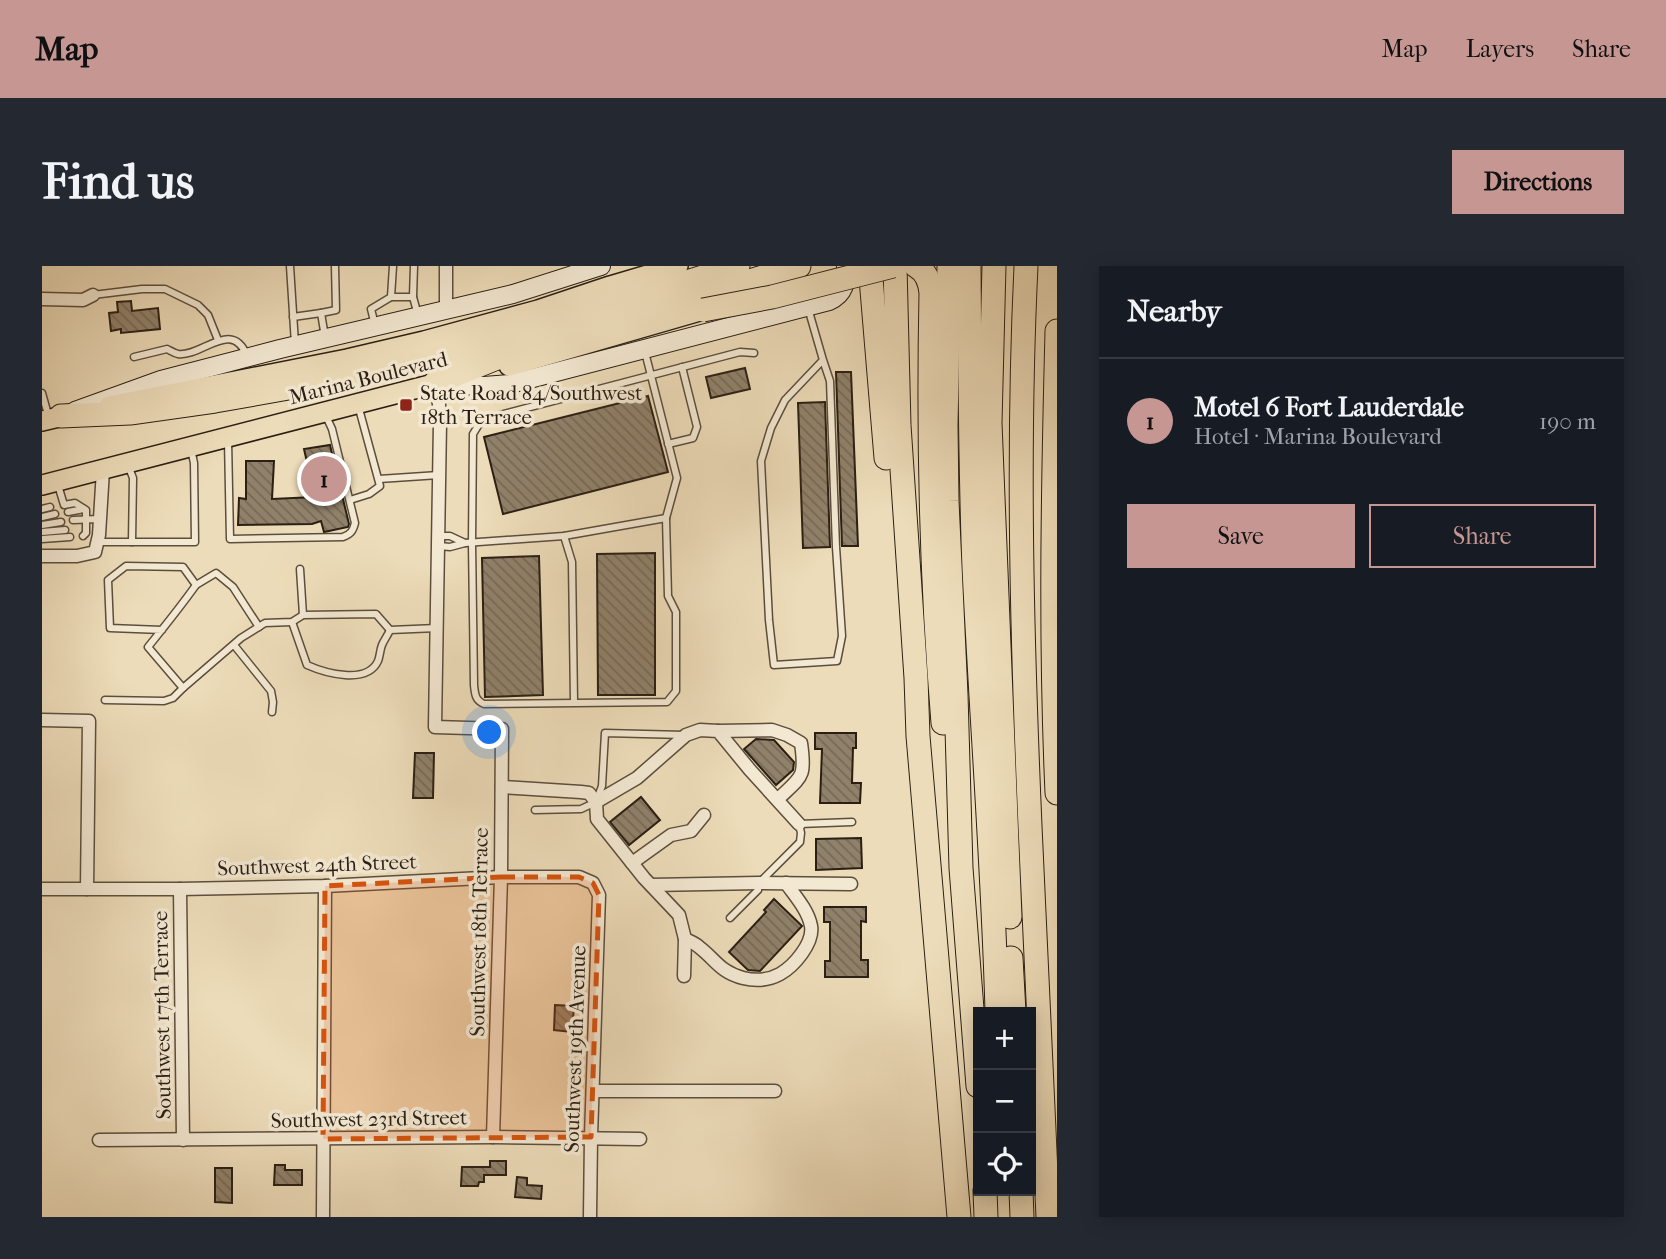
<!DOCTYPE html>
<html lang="en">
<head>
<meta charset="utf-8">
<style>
	body { margin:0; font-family:"IM FELL French Canon",serif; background:#242831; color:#f1f3f6 }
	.controls { position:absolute; right:21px; bottom:21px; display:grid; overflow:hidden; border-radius:0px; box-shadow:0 4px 18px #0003 }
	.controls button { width:63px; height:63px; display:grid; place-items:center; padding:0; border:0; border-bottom:2px solid #363941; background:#171b24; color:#f1f3f6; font:35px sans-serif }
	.you { position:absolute; left:448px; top:467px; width:24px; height:24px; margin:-18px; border:5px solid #fff; border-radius:50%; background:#1a73e8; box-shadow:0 0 0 10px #1a73e833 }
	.badge { display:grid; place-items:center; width:46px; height:46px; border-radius:50%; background:#c59692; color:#111; font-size:23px; font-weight:700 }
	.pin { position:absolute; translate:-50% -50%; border:4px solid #fff; box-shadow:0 2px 7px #0006 }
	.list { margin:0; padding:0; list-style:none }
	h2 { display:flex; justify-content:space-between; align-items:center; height:91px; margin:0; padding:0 28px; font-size:30px }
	h2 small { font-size:23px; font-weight:400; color:#9ea1a6 }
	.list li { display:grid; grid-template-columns:46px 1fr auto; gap:21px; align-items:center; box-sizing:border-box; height:126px; padding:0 28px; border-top:2px solid #363941 }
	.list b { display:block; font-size:26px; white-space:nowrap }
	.list p { margin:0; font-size:23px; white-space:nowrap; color:#9ea1a6 }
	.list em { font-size:23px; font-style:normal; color:#9ea1a6 }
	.actions { display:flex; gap:14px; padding:21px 28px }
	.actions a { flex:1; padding:16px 0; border:2px solid #c59692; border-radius:0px; text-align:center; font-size:24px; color:#c59692 }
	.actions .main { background:#c59692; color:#111 }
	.icon { flex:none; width:38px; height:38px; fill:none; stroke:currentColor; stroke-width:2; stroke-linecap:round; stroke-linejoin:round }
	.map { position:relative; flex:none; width:1015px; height:951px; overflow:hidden; border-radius:0px }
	header { display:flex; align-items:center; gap:42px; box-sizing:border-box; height:98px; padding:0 35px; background:#c59692; color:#111 }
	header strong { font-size:33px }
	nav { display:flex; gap:38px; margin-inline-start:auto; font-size:24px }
	.intro { display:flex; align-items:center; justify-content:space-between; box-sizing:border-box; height:168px; padding:0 42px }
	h1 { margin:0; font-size:49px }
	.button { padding:18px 32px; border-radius:0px; background:#c59692; color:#111; font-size:24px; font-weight:700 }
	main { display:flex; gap:42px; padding:0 42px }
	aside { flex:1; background:#171b24; border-radius:0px; box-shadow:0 4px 18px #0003 }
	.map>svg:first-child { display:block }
	.building { fill:url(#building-back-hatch); stroke:#2b1f14; stroke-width:2 }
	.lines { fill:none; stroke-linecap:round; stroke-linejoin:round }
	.service-casing { stroke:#5c4e3d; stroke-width:9 }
	.minor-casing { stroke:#5c4e3d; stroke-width:15 }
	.secondary-casing { stroke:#2b1f14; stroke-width:20 }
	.primary-casing { stroke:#2b1f14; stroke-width:22 }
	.motorway-casing { stroke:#2b1f14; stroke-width:25 }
	.service { stroke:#f3e8d2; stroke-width:6 }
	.minor { stroke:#f3e8d2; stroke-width:12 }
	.secondary { stroke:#f3e8d2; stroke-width:18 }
	.primary { stroke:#eddcb9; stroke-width:19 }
	.motorway { stroke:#eddcb9; stroke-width:23 }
	.motorway-bridge-casing { stroke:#2b1f14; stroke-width:25; stroke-linecap:butt }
	.motorway-bridge { stroke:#eddcb9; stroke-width:23 }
	.marked { fill:#d5530d; fill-opacity:0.2; stroke:#d5530d; stroke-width:5; stroke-dasharray:14 9; stroke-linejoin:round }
	.poi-dot { fill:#8f2418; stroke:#f3e8d2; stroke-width:2.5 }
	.labels { text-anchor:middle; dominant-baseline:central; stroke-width:7; stroke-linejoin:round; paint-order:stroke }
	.street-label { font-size:21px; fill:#2b1f14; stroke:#f3e8d2 }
	.poi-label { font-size:21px; fill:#2b1f14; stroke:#f3e8d2; text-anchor:start }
</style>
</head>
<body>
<header>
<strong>Map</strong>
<nav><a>Map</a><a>Layers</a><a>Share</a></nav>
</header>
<div class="intro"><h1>Find us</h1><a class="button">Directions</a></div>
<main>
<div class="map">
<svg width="1015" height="951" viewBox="0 0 1015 951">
	<defs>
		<pattern id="building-back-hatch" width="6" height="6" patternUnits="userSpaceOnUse" patternTransform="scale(1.75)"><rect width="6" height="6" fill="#90816a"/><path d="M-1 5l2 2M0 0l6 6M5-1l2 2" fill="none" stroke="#766956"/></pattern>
	</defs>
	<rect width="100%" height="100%" fill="#eddcb9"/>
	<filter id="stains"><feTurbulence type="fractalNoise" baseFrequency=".00286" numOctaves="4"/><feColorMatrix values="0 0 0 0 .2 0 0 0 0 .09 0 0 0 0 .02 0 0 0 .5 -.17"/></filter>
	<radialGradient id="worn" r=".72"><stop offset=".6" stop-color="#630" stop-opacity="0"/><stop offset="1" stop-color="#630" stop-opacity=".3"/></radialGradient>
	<g class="building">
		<path d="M89,35L90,45L116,42L118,63L79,67V63L69,65L67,47L76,46L75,36Z"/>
		<path d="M703,102L708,123L669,132L664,111Z"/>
		<path d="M794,106H809L816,280H800Z"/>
		<path d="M606,130L626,206L461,248L442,171Z"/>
		<path d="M783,136L788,281L761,282L756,137Z"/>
		<path d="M288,179L307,258L306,261L282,266L279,255L270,258L196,259L197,232L204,233V195H232L230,233L273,231L262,183Z"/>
		<path d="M613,287V429H556L555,288Z"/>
		<path d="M497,290L501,429L443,431L440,292Z"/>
		<path d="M773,467H814V482H811L810,517H819L818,537H778L780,483H773Z"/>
		<path d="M714,473L732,474L752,496L751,504L734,519L702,483Z"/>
		<path d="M373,487H392L391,532H371Z"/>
		<path d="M599,531L618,554L587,579L568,556Z"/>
		<path d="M819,572L820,602L774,604V573Z"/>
		<path d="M732,633L760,660L718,705L706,704L687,686L724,646L722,644Z"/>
		<path d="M782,641H824V656L819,655V694H826V711H783V695H788V656H782Z"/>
		<path d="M513,739L532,740L530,766L512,764Z"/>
		<path d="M448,895H464V909H442V916H437L436,920H419L420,901H448Z"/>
		<path d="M233,899H243V904H260V919H232Z"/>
		<path d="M173,902H190V937L173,936Z"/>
		<path d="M475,911L485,912V919L500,920L499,933L473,931Z"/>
	</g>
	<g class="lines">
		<defs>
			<g id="service">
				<path d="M248,0L253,78"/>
				<path d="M372,0L371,31L376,49"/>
				<path d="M51,29L100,23H123L156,39L166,49L176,74"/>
				<path d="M349,31H371"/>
				<path d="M766,42L781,94L743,134L729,162L719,195L727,354L732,399L795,395L800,370L794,281L788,115L781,94"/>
				<path d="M251,51L279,47"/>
				<path d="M333,59L329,43L349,31L351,0"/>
				<path d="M283,71L279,47L294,44L293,0"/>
				<path d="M603,86L635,212L624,252L626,330L634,346V425L625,436L442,438C433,434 433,428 432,419L430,277L431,168L439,155L450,151L698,86L712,87"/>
				<path d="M92,91L125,83C129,85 132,87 136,88C160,91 190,52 205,90"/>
				<path d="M0,127L7,152"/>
				<path d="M186,174L188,273L301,271C309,268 311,265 313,257L290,163L283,148"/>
				<path d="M626,178L651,172L655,161L640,101"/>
				<path d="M86,199L91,212L90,276"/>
				<path d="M337,213L397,209"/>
				<path d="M16,219L22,239L33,237L44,244V267L41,270"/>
				<path d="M308,234L327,228L338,220L316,139"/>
				<path d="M0,243L8,241"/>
				<path d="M26,246L42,243"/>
				<path d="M0,251L13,248"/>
				<path d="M31,254L57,253"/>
				<path d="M0,259L19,256"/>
				<path d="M0,266L23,264"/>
				<path d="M396,270H408L423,277"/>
				<path d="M522,270L530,296L532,436"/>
				<path d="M0,273L28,271"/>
				<path d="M55,276H153L152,197L149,183"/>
				<path d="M397,280L408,281L423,277L522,270L624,252"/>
				<path d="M258,303L261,349"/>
				<path d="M154,319L174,307L191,321L217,361"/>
				<path d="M250,356L265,399C283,407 325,419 336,395C338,390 338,384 340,379C342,374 346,369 348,364L395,362"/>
				<path d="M120,364L68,362L66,314L84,300L141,301L154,319C139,340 123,360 106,381L141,422L199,372L223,357L250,356L261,349L334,348L348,364"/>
				<path d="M192,379L229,425L231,436L230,446"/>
				<path d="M63,434L122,435L131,432L141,422"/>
				<path d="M493,544L539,543L554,536L560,520L563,467L642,469"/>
				<path d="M688,652L716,624L717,617L758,576L759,567L757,558L810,556"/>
			</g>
			<g id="minor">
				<path d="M0,33L41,34L51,29"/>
				<path d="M404,44V0"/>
				<path d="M393,117L397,138L398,157L393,461L460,463L459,611L451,871"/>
				<path d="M0,290H35L53,286L57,269L61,204"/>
				<path d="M0,454L47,455L45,623"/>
				<path d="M676,465L730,464L745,469L759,477C764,512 760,510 736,533"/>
				<path d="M460,521L539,526L547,527L554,536L595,512L644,469L658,464L676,465L708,504L757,558"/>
				<path d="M554,536L555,553L602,612L637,649L643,673C647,675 653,677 657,681C674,694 678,706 701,712C713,715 727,714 738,708C752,700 772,677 769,660C766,644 753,630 744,617"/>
				<path d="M590,597L629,569L649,565L662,549"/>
				<path d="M609,619L717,617L809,618"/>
				<path d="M0,623H138L283,620L459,611H537L551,617L557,629L549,871L548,951"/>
				<path d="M138,623L141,874"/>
				<path d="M642,710L643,673"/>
				<path d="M551,825H733"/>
				<path d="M57,874L451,871L598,873"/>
				<path d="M281,951L283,620"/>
			</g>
			<g id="secondary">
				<path d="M396,118L442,120L468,118L787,35C803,28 804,16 804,0"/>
				<path d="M33,145L119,114L238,83L471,28L559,0"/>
			</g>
			<g id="primary">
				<path d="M467,100L661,44"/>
				<path d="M67,140L305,93L382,75L496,44L568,20L636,0"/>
				<path d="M0,155L34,147"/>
				<path d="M0,219L407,114"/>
			</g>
			<g id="motorway">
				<path d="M828,0L844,192"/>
				<path d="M853,0L857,159L874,412L876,470L917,951"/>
				<path d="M874,0C885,6 888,16 889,27C886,171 889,314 901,457"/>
				<path d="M907,0L904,160L905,235L914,428L919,602L936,820"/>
				<path d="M927,0C928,101 928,201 932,302C939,450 951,598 955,746"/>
				<path d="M952,0L948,157L968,651"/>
				<path d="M984,0C975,187 980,373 988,560C994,690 1000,821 1006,951"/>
				<path d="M1015,65C1011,219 1008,373 1015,527"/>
				<path d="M393,117L455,92L757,0"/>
				<path d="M19,150L88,147L173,135L269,118L356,100L437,80L488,65L696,0"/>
				<path d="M969,692L972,746"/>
				<path d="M943,925L944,951"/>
				<path d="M979,925L980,951"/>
			</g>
		</defs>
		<use href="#service" class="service-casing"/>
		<use href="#minor" class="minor-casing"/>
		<use href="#secondary" class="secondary-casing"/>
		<use href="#primary" class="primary-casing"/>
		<use href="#motorway" class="motorway-casing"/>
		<use href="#service" class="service"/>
		<use href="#minor" class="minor"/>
		<use href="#secondary" class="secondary"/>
		<use href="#primary" class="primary"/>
		<use href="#motorway" class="motorway"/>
		<defs>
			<path id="motorway-bridge" d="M661,44L730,31L851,0"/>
		</defs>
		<use href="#motorway-bridge" class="motorway-bridge-casing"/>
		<use href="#motorway-bridge" class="motorway-bridge"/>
	</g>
	<path class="marked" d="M459,611H537L551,617L557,629L549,871L281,873L283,620Z"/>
	<rect class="poi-dot" x="357" y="132" width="14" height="14" rx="3.5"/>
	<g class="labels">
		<g class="street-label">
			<text transform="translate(326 112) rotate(-14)">Marina Boulevard</text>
			<text transform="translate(275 599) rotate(-2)">Southwest 24th Street</text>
			<text transform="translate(437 666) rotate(-89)">Southwest 18th Terrace</text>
			<text transform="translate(120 749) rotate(-91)">Southwest 17th Terrace</text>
			<text transform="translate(533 783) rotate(-88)">Southwest 19th Avenue</text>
			<text transform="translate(327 853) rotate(-1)">Southwest 23rd Street</text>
		</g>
		<g class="poi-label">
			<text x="378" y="127">State Road 84/Southwest<tspan x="378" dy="24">18th Terrace</tspan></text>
		</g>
	</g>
	<rect width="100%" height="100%" filter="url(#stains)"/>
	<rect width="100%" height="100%" fill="url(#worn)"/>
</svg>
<div class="controls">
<button>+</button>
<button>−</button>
<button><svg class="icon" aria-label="locate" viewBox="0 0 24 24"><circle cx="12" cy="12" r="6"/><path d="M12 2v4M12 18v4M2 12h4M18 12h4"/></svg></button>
</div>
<div class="you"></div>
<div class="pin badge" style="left:282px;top:213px">1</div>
</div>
<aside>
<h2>Nearby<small></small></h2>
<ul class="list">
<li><span class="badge">1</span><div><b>Motel 6 Fort Lauderdale</b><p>Hotel · Marina Boulevard</p></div><em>190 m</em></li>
</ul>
<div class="actions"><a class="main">Save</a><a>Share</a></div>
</aside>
</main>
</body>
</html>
